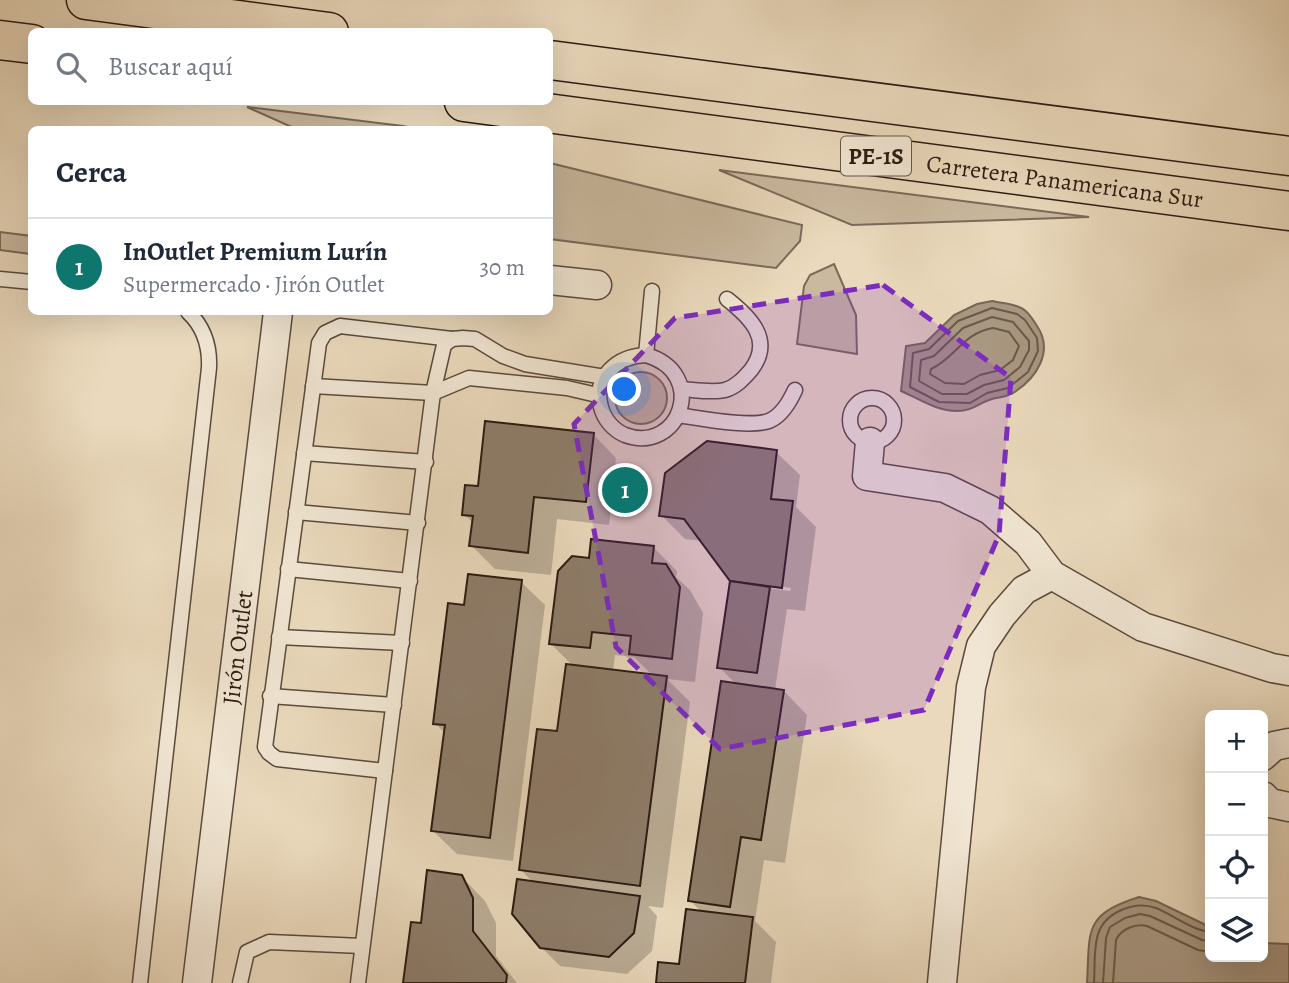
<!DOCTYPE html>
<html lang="es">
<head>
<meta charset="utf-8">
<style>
	body { margin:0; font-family:Alegreya,serif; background:#f6f6f7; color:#1f2937 }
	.controls { position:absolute; right:21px; bottom:21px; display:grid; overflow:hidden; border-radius:10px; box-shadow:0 7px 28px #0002 }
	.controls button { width:63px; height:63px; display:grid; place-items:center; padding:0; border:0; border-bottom:2px solid #e0e1e3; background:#fff; color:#1f2937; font:35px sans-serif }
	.you { position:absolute; left:625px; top:390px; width:24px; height:24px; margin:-18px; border:5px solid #fff; border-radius:50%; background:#1a73e8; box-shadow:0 0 0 10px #1a73e833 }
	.badge { display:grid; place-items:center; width:46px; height:46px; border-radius:50%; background:#0f766e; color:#fff; font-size:23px; font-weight:700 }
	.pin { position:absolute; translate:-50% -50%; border:4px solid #fff; box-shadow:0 2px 7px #0006 }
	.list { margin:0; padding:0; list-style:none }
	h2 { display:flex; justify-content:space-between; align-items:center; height:91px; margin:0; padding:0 28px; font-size:30px }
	h2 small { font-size:23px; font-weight:400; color:#747a83 }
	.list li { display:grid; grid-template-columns:46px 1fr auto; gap:21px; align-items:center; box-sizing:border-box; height:98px; padding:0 28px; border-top:2px solid #e0e1e3 }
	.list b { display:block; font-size:26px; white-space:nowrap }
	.list p { margin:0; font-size:23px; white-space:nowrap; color:#747a83 }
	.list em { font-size:23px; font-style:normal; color:#747a83 }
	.icon { flex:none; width:38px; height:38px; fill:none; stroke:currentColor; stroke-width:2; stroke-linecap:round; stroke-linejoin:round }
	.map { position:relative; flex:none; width:1289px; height:983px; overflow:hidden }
	.search { position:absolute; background:#fff; box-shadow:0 7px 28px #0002; left:28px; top:28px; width:525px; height:77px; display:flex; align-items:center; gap:18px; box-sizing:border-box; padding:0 24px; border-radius:10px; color:#747a83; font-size:26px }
	.panel { position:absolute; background:#fff; box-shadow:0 7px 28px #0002; left:28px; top:126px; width:525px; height:189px; border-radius:10px }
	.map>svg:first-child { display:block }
	.green { fill:#cab99f; stroke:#7a6a58; stroke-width:2 }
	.water { fill:#a99882; stroke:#765; stroke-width:2 }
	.shadow { fill:#0003; fill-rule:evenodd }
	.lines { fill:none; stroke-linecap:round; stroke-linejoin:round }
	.shore { stroke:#6a594a; stroke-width:2 }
	.building { fill:#8e7d6a; stroke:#2b1a11; stroke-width:2 }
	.lane-casing { stroke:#5b4a3c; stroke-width:17 }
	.street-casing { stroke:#5b4a3c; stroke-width:31 }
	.highway-casing { stroke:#2b1a11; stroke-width:41 }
	.lane { stroke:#f1e6d3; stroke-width:14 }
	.street { stroke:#f1e6d3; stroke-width:28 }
	.highway { stroke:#ead9bc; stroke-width:38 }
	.marked { fill:#7b2cbf; fill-opacity:0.2; stroke:#7b2cbf; stroke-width:5; stroke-dasharray:14 9; stroke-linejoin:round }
	.labels { text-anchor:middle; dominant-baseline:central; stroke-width:6; stroke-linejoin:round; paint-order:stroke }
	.shield { fill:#f1e6d3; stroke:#66574b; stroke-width:2 }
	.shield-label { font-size:23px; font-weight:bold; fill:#2b1a11 }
	.street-label { font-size:24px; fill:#2b1a11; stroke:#f1e6d3 }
</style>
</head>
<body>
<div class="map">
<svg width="1289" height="983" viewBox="0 0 1289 983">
	<rect width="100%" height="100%" fill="#ead9bc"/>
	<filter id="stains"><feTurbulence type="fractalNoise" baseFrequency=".00286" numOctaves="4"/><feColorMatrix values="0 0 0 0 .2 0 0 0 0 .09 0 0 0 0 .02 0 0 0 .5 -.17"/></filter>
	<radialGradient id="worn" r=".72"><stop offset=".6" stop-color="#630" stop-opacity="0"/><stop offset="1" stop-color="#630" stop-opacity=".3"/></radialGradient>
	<g class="green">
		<path d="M247,107L403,126L417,129H296Z"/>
		<path d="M550,163L802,225L800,241L776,268L550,239Z"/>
		<path d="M719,170L1089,217L852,225Z"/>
		<path d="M0,232L31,236V254L0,250Z"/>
		<path d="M834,264L856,315L857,354L797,344L804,286L810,275Z"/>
		<circle cx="641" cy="398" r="26"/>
	</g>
	<g class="water">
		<path d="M992,301C1000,303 1011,303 1019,307C1027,310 1032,318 1037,326C1054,351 1037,378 1013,393C1007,397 999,397 992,399C978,403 973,411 957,411C936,411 920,399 901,391L906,346L925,343L954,315L977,304Z"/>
		<path d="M1139,897L1156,901L1210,927V957H1263V943L1289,944V983H1087C1090,930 1083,915 1139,897Z"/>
	</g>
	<g class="shadow">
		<path d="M593,434L616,458L609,525L557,519L551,575L495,569L471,545L474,524L464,514L479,487Z"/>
		<path d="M776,452L800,475L796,507L816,527L805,611L787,609L775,690L784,691L807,715L785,863L764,860L755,921L776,942L771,983H657L681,966L702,913L690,900L737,685L719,667L732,581L703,541L685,539L661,515ZM736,580L791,588L790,591L736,584Z"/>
		<path d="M653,547L677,571L676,577L690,590L703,613L695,682L667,679L690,702L663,908L648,906L657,916L652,951L627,974L560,966L541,947L534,883L521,870L558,733L574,667L551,644L590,560ZM615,655L634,657L653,676L613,671Z"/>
		<path d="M521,582L545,605L513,861L457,854L433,831L445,733L435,723L465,607Z"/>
		<path d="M461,876L485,901L496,923V956L517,983H405L422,925Z"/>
	</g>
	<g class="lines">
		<g class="shore">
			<path d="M992,308L1017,314L1025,320L1037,338L1038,351L1028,372L1008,388L987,393L970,403L939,402L910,387L913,353L929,349L958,321Z"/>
			<path d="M992,317L1013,322L1029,341V350L1020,367L1004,380L984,385L967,394H942L919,381L921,360L934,356L963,328Z"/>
			<path d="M993,328L1009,332L1019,346L1013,360L1000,370L980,375L964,384L945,383L930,374L931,369C955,358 963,333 993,328Z"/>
			<path d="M1094,983C1096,952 1089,922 1124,909C1136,905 1144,904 1156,908C1173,915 1192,930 1210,932"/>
			<path d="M1103,983L1106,938L1110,927L1125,918L1140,914L1150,916L1202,940L1210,941"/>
			<path d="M1113,983L1116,940C1121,929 1136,923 1147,926L1198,950L1210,952"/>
		</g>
	</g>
	<g class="building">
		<path d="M485,421L594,433L586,502L534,497L528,553L469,546L473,516L462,515L465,485L478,486Z"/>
		<path d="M707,441L777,450L771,499L793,501L782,588L730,581L684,519L659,516L665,473Z"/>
		<path d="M591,539L654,546L652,563L666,564L680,587L672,659L629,654L631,636L592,632L590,648L549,644L558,571L572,556L589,558Z"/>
		<path d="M468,574L522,580L490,838L431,831L445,725L433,724L448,603L464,605Z"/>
		<path d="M730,581L770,587L757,673L717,668Z"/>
		<path d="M566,664L667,676L640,886L519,870L537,729L557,731Z"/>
		<path d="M721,681L784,690L761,840L741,837L730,907L688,901Z"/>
		<path d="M427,870L462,875L473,898V931L507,975L506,983H403L411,922L421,923Z"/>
		<path d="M517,879L640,896L634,933L609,957L540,948L512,914Z"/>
		<path d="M686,909L753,917L745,983H656L658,962L679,964Z"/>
	</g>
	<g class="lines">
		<defs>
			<g id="lane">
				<path d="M0,279L32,282"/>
				<path d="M646,355C709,373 680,455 625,435C613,430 604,419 601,407C592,377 618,356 646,355Z"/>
				<path d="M646,355L652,291"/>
				<path d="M313,386L433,393L469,378L567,388L597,395"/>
				<path d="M682,389C696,390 712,393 725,390C736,387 744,378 751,370C774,340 750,317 727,299"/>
				<circle cx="872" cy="420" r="22"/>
				<path d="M678,415C699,418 754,429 771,420C783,414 790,401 795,390"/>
				<path d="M304,453L426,462"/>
				<path d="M296,512L418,523"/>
				<path d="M288,569L410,581"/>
				<path d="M279,637L402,643"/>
				<path d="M270,696L394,705"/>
				<path d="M385,771L277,759L269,753L265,747L319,343L325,333L340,326L452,339"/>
				<path d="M140,983L209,368C210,346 204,327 188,312"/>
				<path d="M240,983L247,952L269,942L362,946"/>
				<path d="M358,983L433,393L444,345L452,339L463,338L475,339L503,356L525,364L605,377"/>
			</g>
			<g id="street">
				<path d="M550,280L597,285"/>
				<path d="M870,442L867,476L945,488L990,510L1028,543L1052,575L1143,627L1272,668L1289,671"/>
				<path d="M1263,756L1274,746L1289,743"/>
				<path d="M1263,796L1270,803L1289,807"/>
				<path id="s1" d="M197,983L278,312"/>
				<path d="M942,983L971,687L981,646L1002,615L1024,590L1052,575"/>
			</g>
			<g id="highway">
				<path d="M86,0L329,32"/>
				<path d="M0,40L32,44"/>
				<path d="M550,60L1289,156"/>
				<path id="s2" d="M464,102L1289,211"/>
			</g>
		</defs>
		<use href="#lane" class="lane-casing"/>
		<use href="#street" class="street-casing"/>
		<use href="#highway" class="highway-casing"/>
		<use href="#lane" class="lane"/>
		<use href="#street" class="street"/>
		<use href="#highway" class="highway"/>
	</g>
	<path class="marked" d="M883,285L1011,378L999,535L924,710L720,749L616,647L574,424L675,318Z"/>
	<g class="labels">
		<rect class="shield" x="841" y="136.5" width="70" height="39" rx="5"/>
		<g class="shield-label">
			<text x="876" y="156">PE-1S</text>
		</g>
		<g class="street-label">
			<text stroke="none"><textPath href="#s2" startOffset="606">Carretera Panamericana Sur</textPath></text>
			<text stroke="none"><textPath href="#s1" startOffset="338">Jirón Outlet</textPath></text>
		</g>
	</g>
	<rect width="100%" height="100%" filter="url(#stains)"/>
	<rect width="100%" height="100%" fill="url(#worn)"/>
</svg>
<div class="controls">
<button>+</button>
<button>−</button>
<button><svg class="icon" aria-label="locate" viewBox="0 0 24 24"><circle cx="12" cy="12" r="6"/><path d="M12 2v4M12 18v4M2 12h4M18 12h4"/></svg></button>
<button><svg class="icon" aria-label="layers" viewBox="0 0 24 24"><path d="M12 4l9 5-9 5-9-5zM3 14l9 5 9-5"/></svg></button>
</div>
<div class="you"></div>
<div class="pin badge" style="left:625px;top:490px">1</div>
<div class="search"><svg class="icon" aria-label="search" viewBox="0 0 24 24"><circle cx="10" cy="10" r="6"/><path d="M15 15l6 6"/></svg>Buscar aquí</div>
<section class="panel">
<h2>Cerca<small></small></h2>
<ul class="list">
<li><span class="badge">1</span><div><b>InOutlet Premium Lurín</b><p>Supermercado · Jirón Outlet</p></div><em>30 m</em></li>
</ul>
</section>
</div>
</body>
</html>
